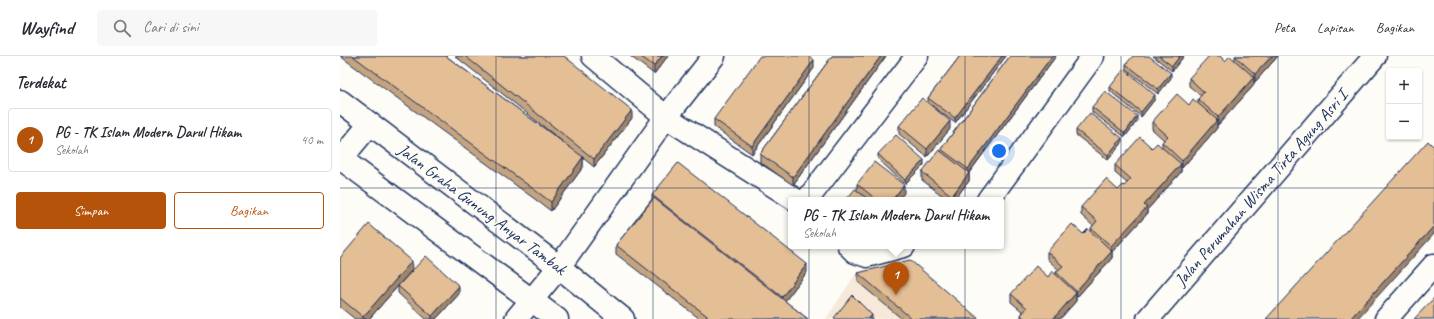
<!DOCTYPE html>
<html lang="id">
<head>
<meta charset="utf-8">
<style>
	body { margin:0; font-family:Caveat,sans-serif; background:#f7f7f7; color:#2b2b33 }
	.controls { position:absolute; right:12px; top:12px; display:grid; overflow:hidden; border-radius:4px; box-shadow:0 1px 3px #0004 }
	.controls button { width:36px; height:36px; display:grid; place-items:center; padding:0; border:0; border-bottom:1px solid #e1e1e2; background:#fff; color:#2b2b33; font:20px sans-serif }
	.you { position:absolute; left:659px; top:95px; width:14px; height:14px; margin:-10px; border:3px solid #fff; border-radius:50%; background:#1a73e8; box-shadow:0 0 0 6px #1a73e833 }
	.badge { display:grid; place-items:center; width:26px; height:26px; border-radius:50%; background:#b45309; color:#fff; font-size:13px; font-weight:700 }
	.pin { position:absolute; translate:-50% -33px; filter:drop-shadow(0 1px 2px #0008) }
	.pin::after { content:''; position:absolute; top:21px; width:14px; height:12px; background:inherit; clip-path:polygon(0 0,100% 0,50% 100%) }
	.popup { position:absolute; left:448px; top:141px; width:216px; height:52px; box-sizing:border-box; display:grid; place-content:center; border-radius:4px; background:#fff; filter:drop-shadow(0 1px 3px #0005); font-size:13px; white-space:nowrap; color:#7c7c81 }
	.popup b { font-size:15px; color:#2b2b33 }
	.popup::after { content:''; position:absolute; left:50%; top:100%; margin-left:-8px; border:8px solid transparent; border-top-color:#fff }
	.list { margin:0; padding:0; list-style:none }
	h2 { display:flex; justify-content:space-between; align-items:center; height:52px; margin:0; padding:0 16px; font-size:17px }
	h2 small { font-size:13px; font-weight:400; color:#7c7c81 }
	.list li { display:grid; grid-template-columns:26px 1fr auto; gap:12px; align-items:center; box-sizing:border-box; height:64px; margin:0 8px 8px; padding:0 8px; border:1px solid #e1e1e2; border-radius:4px }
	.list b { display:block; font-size:15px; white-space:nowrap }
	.list p { margin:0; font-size:13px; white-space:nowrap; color:#7c7c81 }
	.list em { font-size:13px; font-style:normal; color:#7c7c81 }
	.actions { display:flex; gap:8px; padding:12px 16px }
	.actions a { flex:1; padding:9px 0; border:1px solid #b45309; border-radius:4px; text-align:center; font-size:14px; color:#b45309 }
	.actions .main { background:#b45309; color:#fff }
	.icon { flex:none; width:22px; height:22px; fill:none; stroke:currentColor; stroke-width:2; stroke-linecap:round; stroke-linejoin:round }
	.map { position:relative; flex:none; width:1094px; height:263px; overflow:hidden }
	header { display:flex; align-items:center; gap:24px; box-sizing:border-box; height:56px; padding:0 20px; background:#fff; border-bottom:1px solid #e1e1e2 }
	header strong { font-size:19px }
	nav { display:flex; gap:22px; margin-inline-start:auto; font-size:14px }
	.search { width:280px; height:36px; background:#f7f7f7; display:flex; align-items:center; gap:10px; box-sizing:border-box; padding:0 14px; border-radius:4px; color:#7c7c81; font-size:15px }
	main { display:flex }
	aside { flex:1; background:#fff }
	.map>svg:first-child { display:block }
	.built { fill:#f6e9d9 }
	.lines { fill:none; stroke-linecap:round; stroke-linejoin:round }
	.street-casing { stroke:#1b2f5e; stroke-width:25 }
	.street { stroke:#fdfcf7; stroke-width:22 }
	.wall { fill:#c4a37f; stroke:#1b2f5e }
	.shaded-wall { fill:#a08568; stroke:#1b2f5e }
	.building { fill:#e4be94; stroke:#1b2f5e }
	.grid { fill:none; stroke:#1b2f5e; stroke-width:1; stroke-opacity:0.55 }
	.labels { text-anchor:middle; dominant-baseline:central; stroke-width:3; stroke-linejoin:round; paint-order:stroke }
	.street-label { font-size:17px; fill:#1b2f5e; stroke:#fdfcf7 }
</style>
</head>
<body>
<header>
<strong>Wayfind</strong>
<div class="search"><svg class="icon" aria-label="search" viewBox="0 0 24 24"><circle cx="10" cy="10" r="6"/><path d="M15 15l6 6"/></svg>Cari di sini</div>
<nav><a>Peta</a><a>Lapisan</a><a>Bagikan</a></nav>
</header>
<main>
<aside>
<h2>Terdekat<small></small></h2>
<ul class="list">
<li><span class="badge">1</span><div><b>PG - TK Islam Modern Darul Hikam</b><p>Sekolah</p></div><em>40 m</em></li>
</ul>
<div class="actions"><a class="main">Simpan</a><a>Bagikan</a></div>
</aside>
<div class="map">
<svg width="1094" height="263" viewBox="0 0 1094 263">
	<rect width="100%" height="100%" fill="#fdfcf7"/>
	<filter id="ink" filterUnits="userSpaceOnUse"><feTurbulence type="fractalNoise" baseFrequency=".025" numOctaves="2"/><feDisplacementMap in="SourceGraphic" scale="8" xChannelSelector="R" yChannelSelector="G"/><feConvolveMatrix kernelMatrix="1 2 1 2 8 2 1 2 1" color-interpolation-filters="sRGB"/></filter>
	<g filter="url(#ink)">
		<path class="built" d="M569,203L636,263H486L517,216Z"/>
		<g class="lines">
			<defs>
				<g id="street">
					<path d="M253,0L326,61L456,144"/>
					<path d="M0,45L219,211L283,263"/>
					<path d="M0,102L217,263"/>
					<path d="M0,104L30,68"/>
					<path d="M467,144L577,0"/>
					<path d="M648,144L753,0"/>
					<path d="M509,190L515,196L527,200L564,190"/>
					<path d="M176,263L219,211L326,61L374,0"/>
					<path d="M808,263L1035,0"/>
					<path d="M1046,263L1094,209"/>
				</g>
			</defs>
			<use href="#street" class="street-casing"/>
			<use href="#street" class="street"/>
		</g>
		<g class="wall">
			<path d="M0,0H106L228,90L115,0H224L292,62L254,111L243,102V111L211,155Z"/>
			<path d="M290,0H328L314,18Z"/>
			<path d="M492,0H546L453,129L420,106V98Z"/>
			<path d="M620,0H666L615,67L590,48L610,73L587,101L559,78V70L588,47V42Z"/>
			<path d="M670,0H716L629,117V125L614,144H608L582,124V116L601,95V93Z"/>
			<path d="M813,0H844L832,15Z"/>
			<path d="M895,0H938L915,26L914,25V29L878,69L877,68V72L842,112L841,111V116L807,154V158L772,196V202L736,242V245L720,263H681V259L683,256L671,246V238L708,221L716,219V216L719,214L707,203V196L751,175V172L753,170L741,159V151L778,134L784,130L787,127L775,117V109L812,92L822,91V86L824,84L812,73V66L849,49L858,48V43L861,40L849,30V22L885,5L895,4Z"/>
			<path d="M786,8L831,22L818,38L786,13Z"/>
			<path d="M474,12L412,98L374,71V63Z"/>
			<path d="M770,31L815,43L801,61L770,35Z"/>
			<path d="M752,51L797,65L785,81L752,56Z"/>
			<path d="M736,74L782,87L768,104L736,79Z"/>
			<path d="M538,98L584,109L565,128L538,103Z"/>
			<path d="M517,128L564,137L558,144H506L517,135Z"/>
			<path d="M312,139L467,216L445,245L468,263H360L276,198V189L312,143Z"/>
			<path d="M0,202L72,214L29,263H15L0,251Z"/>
			<path d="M518,217L639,263H562L518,226Z"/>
			<path d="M58,230L119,238L96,263H86L58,237Z"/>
		</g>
		<g class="shaded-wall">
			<path d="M322,0H328L314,18V10Z"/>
			<path d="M541,0H546L453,129V121Z"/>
			<path d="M662,0H666L615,67V62Z"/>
			<path d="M712,0H716L628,118V113Z"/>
			<path d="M840,0H844L832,15V10Z"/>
			<path d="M932,0H938L915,26V18Z"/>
			<path d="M474,4V12L412,98V90Z"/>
			<path d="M831,17V22L818,38V33Z"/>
			<path d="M914,21V29L878,69V61Z"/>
			<path d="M815,39V43L801,61V56Z"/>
			<path d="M292,54V62L254,111V103Z"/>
			<path d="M797,60V65L785,81V77Z"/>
			<path d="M877,64V72L842,112V105Z"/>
			<path d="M610,65V73L587,101V93Z"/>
			<path d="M782,82V87L768,104V99Z"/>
			<path d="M243,101V111L211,155V146Z"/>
			<path d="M584,104V109L565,128V124Z"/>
			<path d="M841,108V116L807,154V158L772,196V202L736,242V235L771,196V190L804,149Z"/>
			<path d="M629,117V125L614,144H612V140Z"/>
			<path d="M564,129V137L558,144H552Z"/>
			<path d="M1094,170V178L1017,263H1010Z"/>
			<path d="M72,205V214L29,263H23V261Z"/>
			<path d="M467,208V216L442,249V241Z"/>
			<path d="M119,230V238L96,263H92V260Z"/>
			<path d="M736,237V245L720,263H713Z"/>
			<path d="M532,259V263H528Z"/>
		</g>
		<g class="building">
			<path d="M13,0H106L243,101L211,146Z"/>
			<path d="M125,0H224L292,54L254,103Z"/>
			<path d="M300,0H322L314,10Z"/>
			<path d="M420,0H469L474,4L412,90L374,63Z"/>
			<path d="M492,0H541L453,121L420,98Z"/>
			<path d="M620,0H662L615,62L588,42Z"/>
			<path d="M670,0H712L628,113L601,93Z"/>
			<path d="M793,0H809L831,17L818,33L786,8Z"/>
			<path d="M819,0H840L832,10Z"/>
			<path d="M869,0H880L885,5L890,0L914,21L878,61L858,43L864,36L849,22Z"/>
			<path d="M895,0H932L915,18Z"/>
			<path d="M784,13L815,39L801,56L770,31Z"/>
			<path d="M765,35L797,60L785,77L752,51Z"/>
			<path d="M837,38L849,49L853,43L877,64L842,105L822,86L828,80L812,66Z"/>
			<path d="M582,42L610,65L587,93L559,70Z"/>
			<path d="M750,57L782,82L768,99L736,74Z"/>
			<path d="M556,79L584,104L565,124L538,98Z"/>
			<path d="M800,81L812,92L817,87L841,108L804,149L807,151L771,190L751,172L757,165L741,151L766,123L778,134L783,129L784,130L791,123L775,109Z"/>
			<path d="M1088,85L1094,91V170L1010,263H926Z"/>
			<path d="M599,94L629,117L612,140L582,116Z"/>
			<path d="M534,106L564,129L552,144H537L517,128Z"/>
			<path d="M338,107L467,208L442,241L312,139Z"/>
			<path d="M515,133L529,144H506Z"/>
			<path d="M314,142L468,263H371L276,189Z"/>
			<path d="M29,168L72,205L23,261L0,242V202Z"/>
			<path d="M732,168L743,178L748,173L772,195L736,235L716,216L723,210L707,196Z"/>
			<path d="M86,200L119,230L92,260L58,230Z"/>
			<path d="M570,204L639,263H572L518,217Z"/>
			<path d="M696,210L708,221L712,215L736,237L713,263H685L681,259L687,252L671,238Z"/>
			<path d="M512,239L532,259L528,263H496L494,262Z"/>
			<path d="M1094,242V263H1074Z"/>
		</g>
	</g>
	<path class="grid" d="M156,0V263M313,0V263M469,0V263M625,0V263M781,0V263M938,0V263M0,132H1094"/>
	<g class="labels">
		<g class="street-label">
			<text transform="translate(921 132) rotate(-49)">Jalan Perumahan Wisma Tirta Agung Asri I</text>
			<text transform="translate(142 153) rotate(37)">Jalan Graha Gunung Anyar Tambak</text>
		</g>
	</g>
</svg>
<div class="controls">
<button>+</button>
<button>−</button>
</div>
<div class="you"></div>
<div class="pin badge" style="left:556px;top:239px">1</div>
<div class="popup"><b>PG - TK Islam Modern Darul Hikam</b>Sekolah</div>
</div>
</main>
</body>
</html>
